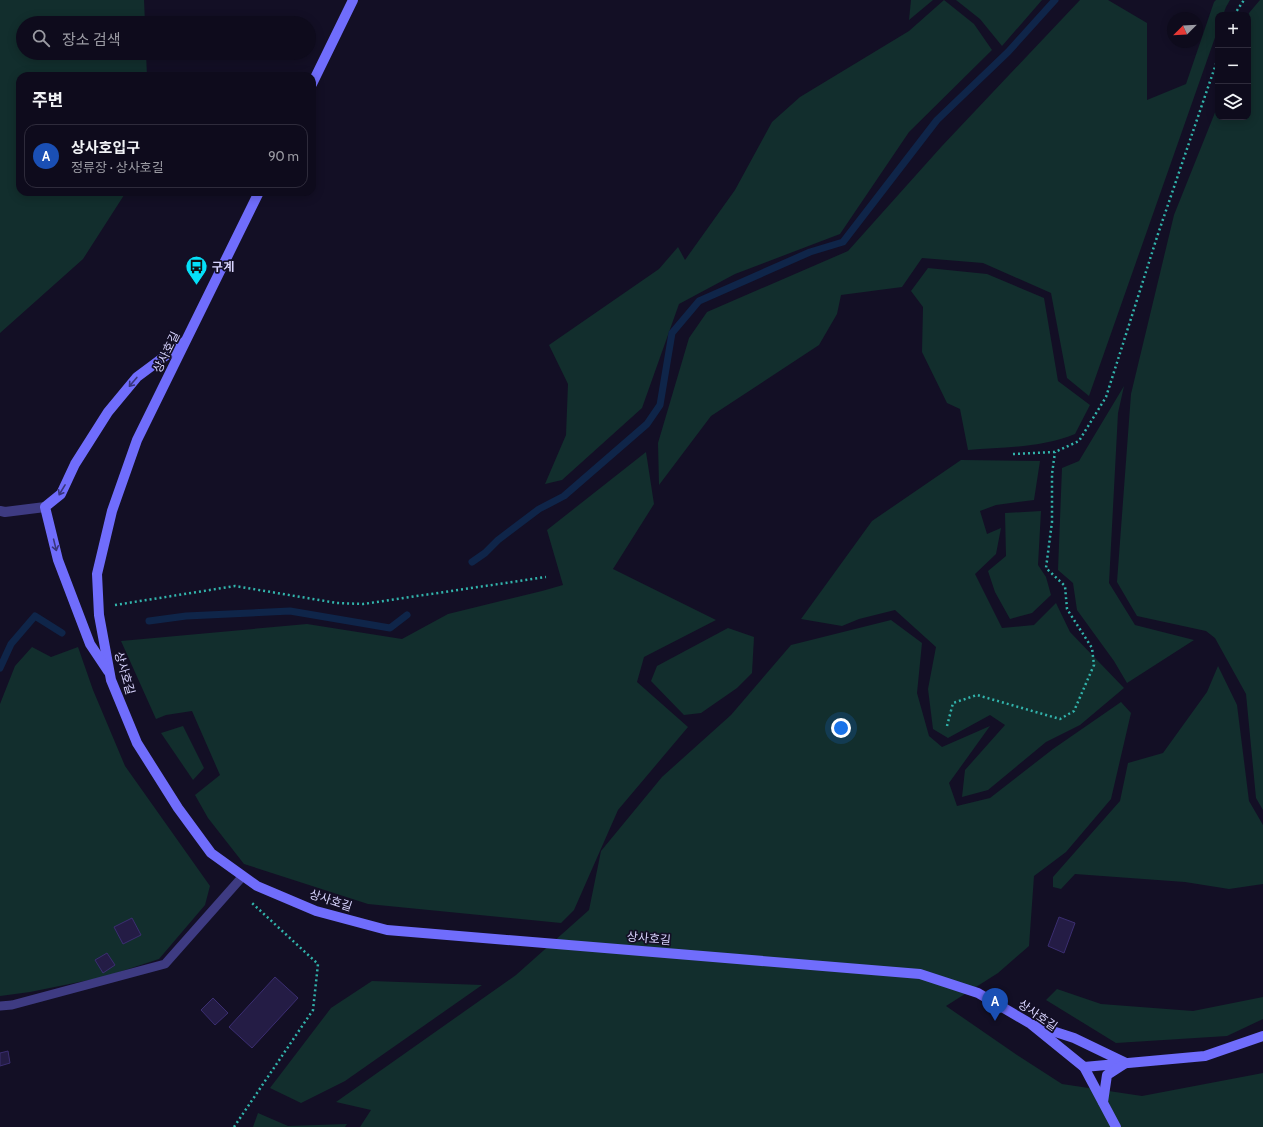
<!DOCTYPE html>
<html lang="ko">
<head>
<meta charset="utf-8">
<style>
	body { margin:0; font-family:Cabin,"Noto Sans KR",sans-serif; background:#1c1929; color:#f1f3f6 }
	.controls { position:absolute; right:12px; top:12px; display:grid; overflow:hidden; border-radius:8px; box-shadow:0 2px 10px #0003 }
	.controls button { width:36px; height:36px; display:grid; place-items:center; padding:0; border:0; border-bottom:1px solid #2e2b3b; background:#0e0b1c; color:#f1f3f6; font:20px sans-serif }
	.compass { position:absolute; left:1167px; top:12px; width:36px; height:36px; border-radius:50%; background:#0e0b1c; box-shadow:0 2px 10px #0003; rotate:246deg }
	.you { position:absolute; left:841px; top:728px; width:14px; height:14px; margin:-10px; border:3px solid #fff; border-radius:50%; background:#1a73e8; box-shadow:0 0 0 6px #1a73e833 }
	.badge { display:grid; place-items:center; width:26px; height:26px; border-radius:50%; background:#05e0f8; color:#fff; font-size:13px; font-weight:700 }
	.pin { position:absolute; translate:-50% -33px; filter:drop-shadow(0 1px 2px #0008) }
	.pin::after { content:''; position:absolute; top:21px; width:14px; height:12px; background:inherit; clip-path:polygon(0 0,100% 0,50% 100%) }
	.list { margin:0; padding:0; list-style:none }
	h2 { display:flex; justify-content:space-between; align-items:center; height:52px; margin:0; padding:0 16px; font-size:17px }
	h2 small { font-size:13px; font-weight:400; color:#9b9ba3 }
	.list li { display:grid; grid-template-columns:26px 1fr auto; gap:12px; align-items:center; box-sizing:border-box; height:64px; margin:0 8px 8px; padding:0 8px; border:1px solid #2e2b3b; border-radius:12px }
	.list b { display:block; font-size:15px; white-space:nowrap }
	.list p { margin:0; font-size:13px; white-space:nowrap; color:#9b9ba3 }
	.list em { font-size:13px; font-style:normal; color:#9b9ba3 }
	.icon { flex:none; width:22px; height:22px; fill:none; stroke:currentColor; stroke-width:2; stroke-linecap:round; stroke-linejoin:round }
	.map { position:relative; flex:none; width:1263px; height:1127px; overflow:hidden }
	.search { position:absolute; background:#0e0b1c; box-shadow:0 2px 10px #0003; left:16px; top:16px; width:300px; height:44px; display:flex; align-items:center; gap:10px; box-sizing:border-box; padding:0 14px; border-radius:22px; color:#9b9ba3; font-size:15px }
	.panel { position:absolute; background:#0e0b1c; box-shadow:0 2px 10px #0003; left:16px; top:72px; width:300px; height:124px; border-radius:12px }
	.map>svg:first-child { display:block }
	.green { fill:#122e2d }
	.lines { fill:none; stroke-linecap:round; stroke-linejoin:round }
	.stream { stroke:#0f2549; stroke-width:7 }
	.building { fill:#241c45; stroke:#3b2e71 }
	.path { stroke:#32b4ac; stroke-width:2.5; stroke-dasharray:2 3; stroke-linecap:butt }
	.lane { stroke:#3e3b82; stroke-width:9 }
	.street { stroke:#3e3b82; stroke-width:10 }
	.secondary { stroke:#706dfc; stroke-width:10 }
	.oneway { stroke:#38357b }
	.labels { text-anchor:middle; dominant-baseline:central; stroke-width:3.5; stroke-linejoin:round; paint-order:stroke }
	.poi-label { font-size:12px; font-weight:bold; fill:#d8d4fe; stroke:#130f25; text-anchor:start }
	.street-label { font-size:12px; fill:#d8d4fe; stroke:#130f25 }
</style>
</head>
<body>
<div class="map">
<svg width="1263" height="1127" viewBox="0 0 1263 1127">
	<rect width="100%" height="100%" fill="#130f25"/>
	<g class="green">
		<path d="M0,0H144L145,23H23V53H146L147,76H20V192H126L83,259L0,333Z"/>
		<path d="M911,0H933L909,20Z"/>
		<path d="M944,0L974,24L992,50L909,132L840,234L735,274L679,304L642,408L562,480L545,484L566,435L568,384L549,345L659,269L678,247L685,260L735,190L772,122L800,97L909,31Z"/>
		<path d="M956,0H1042L1002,46L980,19Z"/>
		<path d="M1080,0H1108L1147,23V100L1186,84L1214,2L1216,0H1230L1226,7L1223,15H1218V29L1089,396L1067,378L1051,293L983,263L922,258L902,287L841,295L837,314L819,345L711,416L659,485L658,443L689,338L707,312L848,251L942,146Z"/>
		<path d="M1260,0H1263V810L1256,798L1246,694L1215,638L1206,631L1137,616L1117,582L1131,394L1174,215L1218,105V117H1248V17L1249,13Z"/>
		<path d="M928,268L987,274L1044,298L1058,381L1090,405L1075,434C1041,448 1004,447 968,450L960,409L947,403L922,352L923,307L911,291Z"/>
		<path d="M1124,386L1118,413L1109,583L1135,625L1194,640L1127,683L1114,661L1077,610L1073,583L1058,570L1062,468L1079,461Z"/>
		<path d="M646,452L654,504L613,569L716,620L644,657L637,682L688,727L618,810L574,910L561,923L368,904L244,864L208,818L195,795L220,775L192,711L166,715L156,719L121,641L307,624L402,639L448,614L542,591L563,585L547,530Z"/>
		<path d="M961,460L1040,461L1034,500L996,505L980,511L987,534L1001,528L996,554L975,574L1002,628L1034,625L1056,603L1070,632L1124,688L1080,725L1046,742L988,790L962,797L965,770L1005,725L990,715L948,738L933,729L928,689L936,647L895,610L859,619L842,626L801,619L872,521Z"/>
		<path d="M1041,511L1038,565L1046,577L1051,595L1032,613L1010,619L995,592L988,571L1006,556L1005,513Z"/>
		<path d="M891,620L922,643L917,693L929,736L942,747L990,726L949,783L957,806L990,798L1053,749L1121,702L1131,713L1111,799L1066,852L1034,876L1029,946L998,973L946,1006L1017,1055L1062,1084L1142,1096L1263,1073V1127H360L371,1110L336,1102L516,975L589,910L601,851L662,777L731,715L791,645Z"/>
		<path d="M728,628L754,637L752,673L737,688L701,713L684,715L651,681L657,666Z"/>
		<path d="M32,647L51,657L78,647L93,690L125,766L210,886L205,905L159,959L104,977L30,992L0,996V704L15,666Z"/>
		<path d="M1218,666L1237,705L1249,801L1263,825V884L1229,889L1185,882L1075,874L1061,889L1053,887V877L1120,801L1128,763L1163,753L1207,692Z"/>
		<path d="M183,726L204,768L193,780L161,733Z"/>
		<path d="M372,981L482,985L345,1081L301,1103L270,1088L331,1008Z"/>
		<path d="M1057,989L1101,1004L1193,1011L1263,997V1019L1227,1036L1116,1043L1046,1000Z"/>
		<path d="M258,1113L288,1126L347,1124L345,1127H253Z"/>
	</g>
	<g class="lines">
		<g class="stream">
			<path d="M472,562L485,553L498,540L539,509L564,496L647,424L660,405L672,333L699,301L810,252L843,242L937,120L1008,52L1055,0"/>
			<path d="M149,621L186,616L290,611L390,628L407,615"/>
			<path d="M0,668L11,644L35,616L62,633"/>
		</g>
	</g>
	<g class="building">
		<path d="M1059,917L1075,923L1064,953L1048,946Z"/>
		<path d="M132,918L141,935L123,944L114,927Z"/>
		<path d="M107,953L115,965L103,973L95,960Z"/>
		<path d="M275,977L298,998L252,1048L229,1027Z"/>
		<path d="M213,998L228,1013L215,1025L201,1010Z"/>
		<path d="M8,1051L10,1063L0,1066V1053Z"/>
	</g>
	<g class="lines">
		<g class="path">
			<path d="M1234,15L1244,0"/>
			<path d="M1013,454L1055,452L1079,441L1106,397L1158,234L1218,58"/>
			<path d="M115,605L235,586L337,603L363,604L546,577"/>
			<path d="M947,726L953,703L977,695L1060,719L1074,711L1094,665L1092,648L1067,609L1065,586L1046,568L1052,522V474L1055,452"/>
			<path d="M234,1127L313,1010L318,964L252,903"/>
		</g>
		<path class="lane" d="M0,1006L12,1005L165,964L243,876"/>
		<path class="street" d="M0,511L5,512L45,507"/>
		<g class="secondary">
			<path d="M312,84L353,0"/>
			<path d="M259,192L137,440L112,511L97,574L99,615L111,680L137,743L178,808L211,853L257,886L316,911L387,930L920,974L978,993L1031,1024L1084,1067L1116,1127"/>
			<path d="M108,671L90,644L58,560L45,507L61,494L75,464L108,412L137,377L184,342"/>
			<path d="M1037,1026L1074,1038L1126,1063"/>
			<path d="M1084,1067L1205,1056L1263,1036"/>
			<path d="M1103,1102L1107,1075L1124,1064"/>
		</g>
	</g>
	<defs><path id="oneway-shaft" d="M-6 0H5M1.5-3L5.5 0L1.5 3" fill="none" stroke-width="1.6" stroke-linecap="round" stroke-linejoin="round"/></defs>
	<g class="oneway">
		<use href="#oneway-shaft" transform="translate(133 382) rotate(130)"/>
		<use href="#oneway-shaft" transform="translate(62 490) rotate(121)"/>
		<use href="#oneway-shaft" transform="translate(55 545) rotate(76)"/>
	</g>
	<defs>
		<symbol id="bus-pin" viewBox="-11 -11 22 30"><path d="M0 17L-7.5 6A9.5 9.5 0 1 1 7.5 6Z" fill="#05e0f8" stroke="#130f25"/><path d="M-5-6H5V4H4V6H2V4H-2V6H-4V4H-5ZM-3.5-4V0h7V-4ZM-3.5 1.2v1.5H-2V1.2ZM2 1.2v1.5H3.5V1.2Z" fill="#111"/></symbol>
	</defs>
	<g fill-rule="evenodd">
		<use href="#bus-pin" x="184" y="254" width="25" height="34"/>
	</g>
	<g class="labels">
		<g class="poi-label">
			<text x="212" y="266">구계</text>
		</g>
		<g class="street-label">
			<text transform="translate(166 352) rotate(-64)">상사호길</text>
			<text transform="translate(125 673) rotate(74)">상사호길</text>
			<text transform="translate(331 900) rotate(18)">상사호길</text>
			<text transform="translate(649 938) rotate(5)">상사호길</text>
			<text transform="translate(1038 1015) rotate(35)">상사호길</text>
		</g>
	</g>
</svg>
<div class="controls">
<button>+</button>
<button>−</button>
<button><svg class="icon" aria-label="layers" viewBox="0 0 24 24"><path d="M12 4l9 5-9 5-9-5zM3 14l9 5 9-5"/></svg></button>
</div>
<svg class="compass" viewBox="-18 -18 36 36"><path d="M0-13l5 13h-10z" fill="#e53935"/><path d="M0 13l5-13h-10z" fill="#9b9ba3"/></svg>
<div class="you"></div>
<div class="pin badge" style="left:995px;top:1021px;background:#1a4fb4">A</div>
<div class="search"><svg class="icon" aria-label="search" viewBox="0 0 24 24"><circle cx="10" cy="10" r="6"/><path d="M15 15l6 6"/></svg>장소 검색</div>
<section class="panel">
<h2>주변<small></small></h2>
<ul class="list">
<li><span class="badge" style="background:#1a4fb4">A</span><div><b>상사호입구</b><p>정류장 · 상사호길</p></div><em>90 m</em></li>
</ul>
</section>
</div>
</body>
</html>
